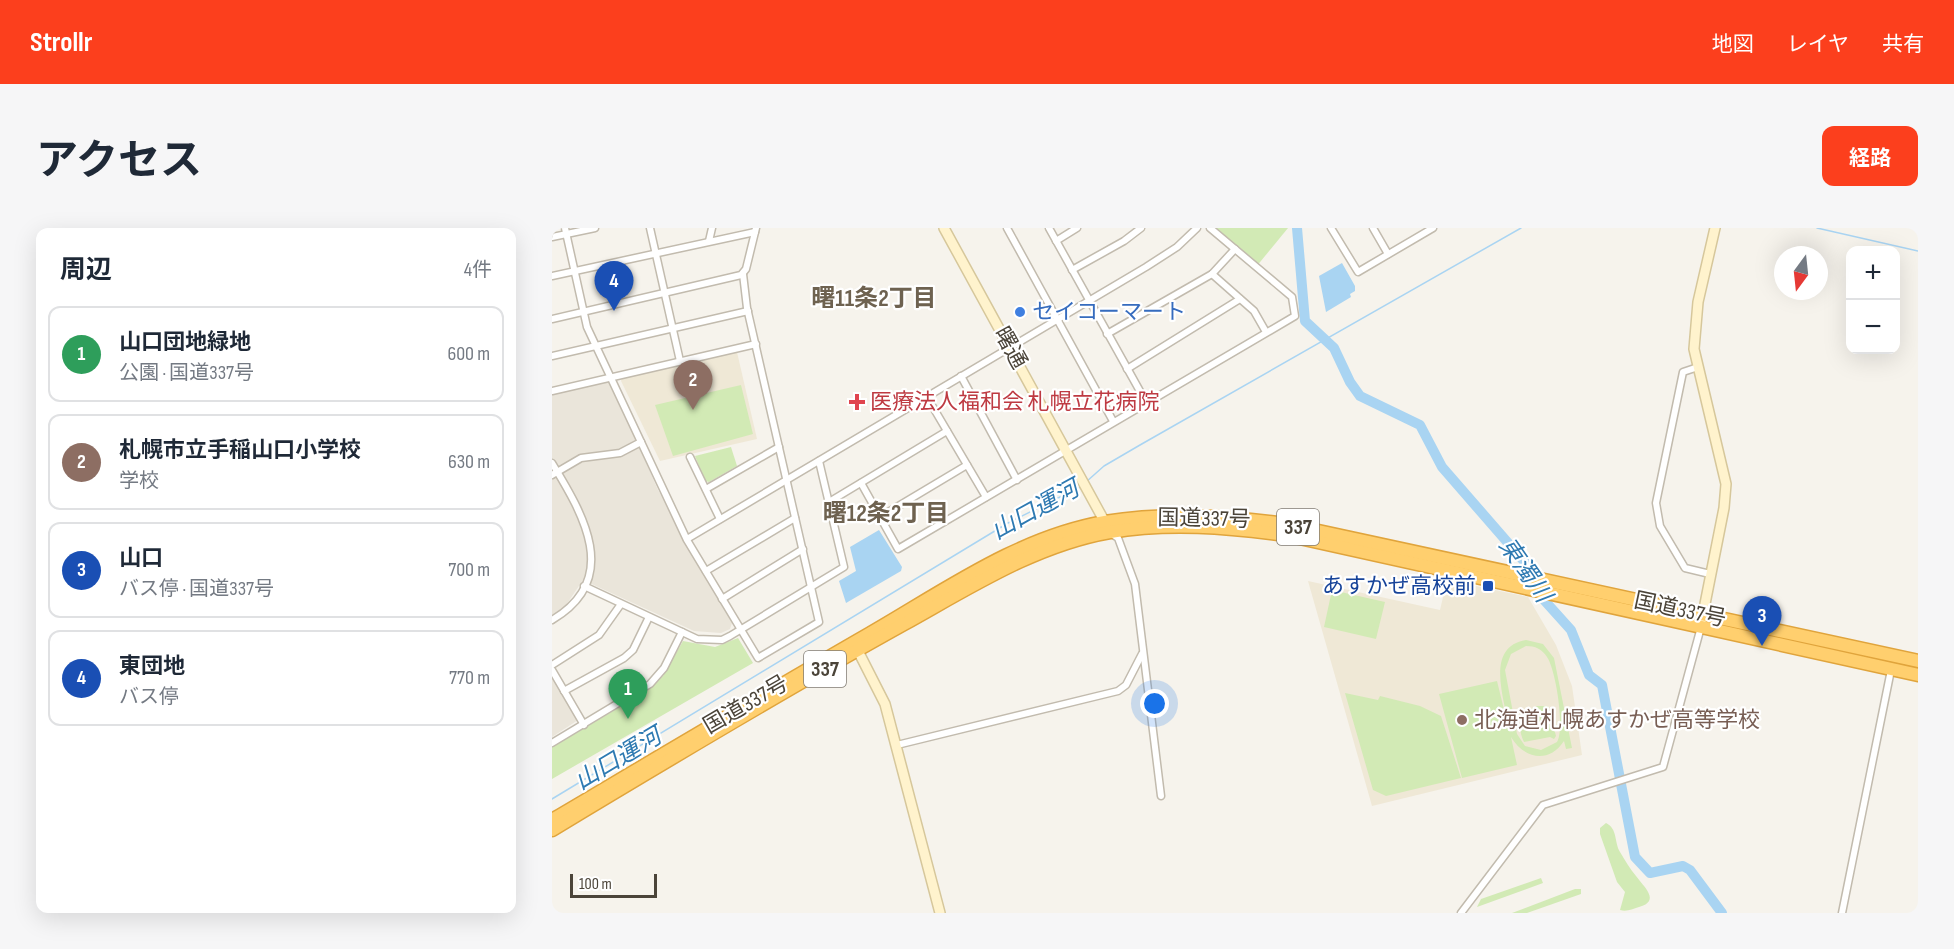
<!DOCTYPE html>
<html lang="ja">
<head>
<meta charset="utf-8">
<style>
	body { margin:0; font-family:"Sofia Sans Condensed","Noto Sans JP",sans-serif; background:#f6f6f7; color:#1f2937 }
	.controls { position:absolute; right:18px; top:18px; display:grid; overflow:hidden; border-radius:12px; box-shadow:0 6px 24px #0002 }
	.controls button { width:54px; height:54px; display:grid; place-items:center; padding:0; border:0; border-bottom:2px solid #e0e1e3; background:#fff; color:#1f2937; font:30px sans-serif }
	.compass { position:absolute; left:1222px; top:18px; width:54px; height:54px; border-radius:50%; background:#fff; box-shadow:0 6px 24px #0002; rotate:195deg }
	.scale { position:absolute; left:18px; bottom:15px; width:87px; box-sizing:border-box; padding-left:6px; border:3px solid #4b4439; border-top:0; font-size:16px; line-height:21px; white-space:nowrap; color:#4b4439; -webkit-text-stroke:4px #fff; paint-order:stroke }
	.you { position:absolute; left:603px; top:476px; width:21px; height:21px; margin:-15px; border:4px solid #fff; border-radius:50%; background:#1a73e8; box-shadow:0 0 0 9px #1a73e833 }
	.badge { display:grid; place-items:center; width:39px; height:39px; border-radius:50%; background:#fc3f1d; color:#fff; font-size:20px; font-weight:700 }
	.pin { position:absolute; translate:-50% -50px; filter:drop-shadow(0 2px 3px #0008) }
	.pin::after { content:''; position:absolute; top:32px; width:21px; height:18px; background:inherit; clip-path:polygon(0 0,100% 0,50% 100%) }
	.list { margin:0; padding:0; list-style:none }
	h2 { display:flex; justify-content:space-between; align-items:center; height:78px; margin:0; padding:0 24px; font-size:26px }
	h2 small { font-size:20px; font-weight:400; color:#747a83 }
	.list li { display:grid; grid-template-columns:39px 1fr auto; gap:18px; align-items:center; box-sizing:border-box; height:96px; margin:0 12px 12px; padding:0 12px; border:2px solid #e0e1e3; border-radius:12px }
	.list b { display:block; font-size:22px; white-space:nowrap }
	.list p { margin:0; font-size:20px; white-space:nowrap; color:#747a83 }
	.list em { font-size:20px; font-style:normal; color:#747a83 }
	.map { position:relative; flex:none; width:1366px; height:685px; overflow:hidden; border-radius:12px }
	header { display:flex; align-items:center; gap:36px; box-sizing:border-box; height:84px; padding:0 30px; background:#fc3f1d; color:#fff }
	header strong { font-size:28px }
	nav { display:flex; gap:33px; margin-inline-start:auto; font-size:21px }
	.intro { display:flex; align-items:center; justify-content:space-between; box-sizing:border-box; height:144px; padding:0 36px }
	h1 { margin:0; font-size:42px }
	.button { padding:15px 27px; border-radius:12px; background:#fc3f1d; color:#fff; font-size:21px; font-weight:700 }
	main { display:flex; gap:36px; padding:0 36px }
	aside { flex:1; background:#fff; border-radius:12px; box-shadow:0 6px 24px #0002 }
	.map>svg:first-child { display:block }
	.residential { fill:#eae5da }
	.education { fill:#efe8d6 }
	.green { fill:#d2eab5; fill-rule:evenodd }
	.water { fill:#a9d4f2 }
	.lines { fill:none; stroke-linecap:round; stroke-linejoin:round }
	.stream { stroke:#a9d4f2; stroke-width:1.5 }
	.river { stroke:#a9d4f2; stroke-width:10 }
	.street-casing { stroke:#c2bbae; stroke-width:9 }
	.secondary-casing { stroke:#d6c79b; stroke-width:12 }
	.highway-casing { stroke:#e0a43c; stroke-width:15 }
	.street { stroke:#fff; stroke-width:6 }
	.secondary { stroke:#fff3cd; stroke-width:9 }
	.highway { stroke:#ffcf6e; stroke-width:12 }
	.shop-dot { fill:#3f7fe0; stroke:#fff; stroke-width:2 }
	.health-dot { fill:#e0444e; stroke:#fff; stroke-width:2 }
	.transit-dot { fill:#1a4fb4; stroke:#fff; stroke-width:2 }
	.education-dot { fill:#8d6e63; stroke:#fff; stroke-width:2 }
	.labels { text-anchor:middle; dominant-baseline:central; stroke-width:4.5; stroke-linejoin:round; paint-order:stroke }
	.shield { fill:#fff; stroke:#817c74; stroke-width:1.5 }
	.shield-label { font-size:21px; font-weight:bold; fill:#4b4439 }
	.shop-label { font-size:22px; fill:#366cbe; stroke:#fff; text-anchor:start }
	.street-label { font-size:22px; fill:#4b4439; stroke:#fff }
	.health-label { font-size:22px; fill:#be3a42; stroke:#fff; text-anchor:start }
	.transit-label { font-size:22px; fill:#164399; stroke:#fff; text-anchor:end }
	.education-label { font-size:22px; fill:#785e54; stroke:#fff; text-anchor:start }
	.neighbourhood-label { font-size:24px; font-weight:bold; fill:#6e6250; stroke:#fff }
	.water-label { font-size:24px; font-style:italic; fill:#2e7ab2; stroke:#fff }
</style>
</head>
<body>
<header>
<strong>Strollr</strong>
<nav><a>地図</a><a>レイヤ</a><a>共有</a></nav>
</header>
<div class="intro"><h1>アクセス</h1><a class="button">経路</a></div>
<main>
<aside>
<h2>周辺<small>4件</small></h2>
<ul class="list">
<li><span class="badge" style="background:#2e9e5b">1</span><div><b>山口団地緑地</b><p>公園 · 国道337号</p></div><em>600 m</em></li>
<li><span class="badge" style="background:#8d6e63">2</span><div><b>札幌市立手稲山口小学校</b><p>学校</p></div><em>630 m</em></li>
<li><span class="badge" style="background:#1a4fb4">3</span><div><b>山口</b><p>バス停 · 国道337号</p></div><em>700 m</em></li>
<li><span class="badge" style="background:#1a4fb4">4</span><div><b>東団地</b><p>バス停</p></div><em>770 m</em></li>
</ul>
</aside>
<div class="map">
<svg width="1366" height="685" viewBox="0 0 1366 685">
	<rect width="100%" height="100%" fill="#f6f3ec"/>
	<g class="residential">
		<path d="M54,153L59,155L106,262L181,392L178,401L169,405L142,403L31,352L12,380L0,387V165Z"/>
		<path d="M0,448L26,492L0,509Z"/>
	</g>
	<g class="education">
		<path d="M185,124L205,211L108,233L69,153L70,150Z"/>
		<path d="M895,352L976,369L1004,417L1020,458L1030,527L820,578L756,353L888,382Z"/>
	</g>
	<g class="green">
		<path d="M658,0H736L704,39Z"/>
		<path d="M189,157L201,206L121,228L103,177Z"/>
		<path d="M179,219L185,238L157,254L153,253L143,228Z"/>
		<path d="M780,362L833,374L824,411L772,399Z"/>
		<path d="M186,410L201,435L0,551V519L95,463L111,448L131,413L163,419Z"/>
		<path d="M974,412L991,416L1002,430L1020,520L1014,521L1012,513C997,536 972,531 959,509L965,537L910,550L887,466L945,453L957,502C954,474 931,419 974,412ZM974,418C983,418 990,421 995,429C1004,442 1013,501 1005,514L989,522L973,518L965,506L953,442L959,426Z"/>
		<path d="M793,465L826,472L828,468L868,478L889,488L909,550L834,568L821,562Z"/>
		<path d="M985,478H996L1004,508L1002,511L998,509L972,514C964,498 969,485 985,478Z"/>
		<path d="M1054,595C1066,601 1062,614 1068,624C1073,632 1078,641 1084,648C1092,659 1109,673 1087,679C1080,681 1075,684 1068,682L1073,664L1065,654L1048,606V600Z"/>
		<path d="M989,650L991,655L925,679L929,671Z"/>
		<path d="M1023,661H1029V666L975,685H960Z"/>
	</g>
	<g class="water">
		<path d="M790,35L803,58V63L798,66L799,69L774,84L767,48Z"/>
		<path d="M327,302L350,339L349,343L294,375L287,353L304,343L298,319Z"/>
	</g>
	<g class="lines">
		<g class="stream">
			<path d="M1265,0L1366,23"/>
			<path d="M534,254L552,238L588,217L969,0"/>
			<path d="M0,571L456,295L528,259"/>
		</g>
		<path class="river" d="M745,0L753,93L782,120L798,154L808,168L868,197L890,239L977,339L992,372L1019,402L1037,447L1050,457L1083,629L1098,645L1131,638L1138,642L1170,685"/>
		<defs>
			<g id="street">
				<path d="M13,0L35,99L135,312L206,430L267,394L195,80L191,46"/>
				<path d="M98,0L128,133"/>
				<path d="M455,0L561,193"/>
				<path d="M497,0L594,174"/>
				<path d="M779,0L806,44L881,0"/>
				<path d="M821,0L836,26"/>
				<path d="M0,9L43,0"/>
				<path d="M157,13L160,0"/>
				<path d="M504,13L525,0"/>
				<path d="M520,42L572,13L589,0"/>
				<path d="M660,46L702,83L714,104"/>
				<path d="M0,48L203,4"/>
				<path d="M0,91L189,47L194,41L204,0"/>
				<path d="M555,106L660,46L683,21"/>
				<path d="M0,128L196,83"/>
				<path d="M1146,139L1131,144L1104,275L1108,298L1133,340L1158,346"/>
				<path d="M575,141L688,71"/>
				<path d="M409,148L465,252"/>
				<path d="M0,163L204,116"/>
				<path d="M375,169L434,269"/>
				<path d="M138,229L168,291"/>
				<path d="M0,235C31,286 70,351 0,392"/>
				<path d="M0,247L29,230L68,225L89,214"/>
				<path d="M309,255L346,321L743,88L740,69L658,0"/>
				<path d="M154,261L227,219"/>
				<path d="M277,274L395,203"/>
				<path d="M328,289L415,237"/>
				<path d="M558,305L566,310L583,356L609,568"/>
				<path d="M135,311L594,39L625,19L645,0"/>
				<path d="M154,343L243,290"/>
				<path d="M32,358L145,411L170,412L178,408L292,339L267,233"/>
				<path d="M170,371L251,321"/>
				<path d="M0,437L47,407L69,376"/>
				<path d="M0,442L32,497"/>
				<path d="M12,463L72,430L81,422L97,389"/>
				<path d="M0,515L98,456L112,440L130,404"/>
				<path d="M345,517L566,463L574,457L590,426"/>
				<path d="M909,685L991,577L1111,539L1149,399"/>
				<path d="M1290,685L1339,442"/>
			</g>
			<g id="secondary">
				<path d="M392,0L555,298"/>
				<path d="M1150,391L1172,280L1174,256L1142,121L1146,74L1163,0"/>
				<path d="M303,417L333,476L388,685"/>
			</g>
			<g id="highway">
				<path d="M0,592C105,530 211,467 317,406C392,363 466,309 553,294C614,284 674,288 734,296L1366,433"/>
				<path d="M0,602C116,532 233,462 352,396C417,360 483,317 558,304C617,294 675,299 734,307L1366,447"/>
			</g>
		</defs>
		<use href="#street" class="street-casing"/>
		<use href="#secondary" class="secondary-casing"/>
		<use href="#highway" class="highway-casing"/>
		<use href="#street" class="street"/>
		<use href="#secondary" class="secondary"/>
		<use href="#highway" class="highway"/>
	</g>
	<circle class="shop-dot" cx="468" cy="84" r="6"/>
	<path class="health-dot" d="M302 165h6v6h6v6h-6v6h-6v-6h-6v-6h6z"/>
	<rect class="transit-dot" x="930" y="352" width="12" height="12" rx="3"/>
	<circle class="education-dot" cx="910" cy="492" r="6"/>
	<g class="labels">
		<g class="shield">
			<rect x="725" y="281" width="42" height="36" rx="4.5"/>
			<rect x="252" y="423" width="42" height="36" rx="4.5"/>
		</g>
		<g class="shield-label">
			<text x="746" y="299">337</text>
			<text x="273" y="441">337</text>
		</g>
		<g class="shop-label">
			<text x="480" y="84">セイコーマート</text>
		</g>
		<g class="street-label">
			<text transform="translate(458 120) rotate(61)">曙通</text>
			<text transform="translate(652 291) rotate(1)">国道337号</text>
			<text transform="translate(1128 382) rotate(12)">国道337号</text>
			<text transform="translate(194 477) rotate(-30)">国道337号</text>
		</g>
		<g class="health-label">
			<text x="318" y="174">医療法人福和会 札幌立花病院</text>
		</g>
		<g class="transit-label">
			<text x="924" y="358">あすかぜ高校前</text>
		</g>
		<g class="education-label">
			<text x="922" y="492">北海道札幌あすかぜ高等学校</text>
		</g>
		<g class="neighbourhood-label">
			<text x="322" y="70">曙11条2丁目</text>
			<text x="334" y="285">曙12条2丁目</text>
		</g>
		<g class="water-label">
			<text transform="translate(483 282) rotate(-29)">山口運河</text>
			<text transform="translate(973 342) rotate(55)">東濁川</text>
			<text transform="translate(66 531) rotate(-31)">山口運河</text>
		</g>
	</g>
</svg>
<div class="controls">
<button>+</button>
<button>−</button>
</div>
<svg class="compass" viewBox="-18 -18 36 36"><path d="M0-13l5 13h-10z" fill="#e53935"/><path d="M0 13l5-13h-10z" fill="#747a83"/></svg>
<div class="scale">100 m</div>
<div class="you"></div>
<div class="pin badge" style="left:76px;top:491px;background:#2e9e5b">1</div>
<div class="pin badge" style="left:141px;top:182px;background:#8d6e63">2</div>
<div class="pin badge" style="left:1210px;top:418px;background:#1a4fb4">3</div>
<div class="pin badge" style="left:62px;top:83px;background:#1a4fb4">4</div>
</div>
</main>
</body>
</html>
